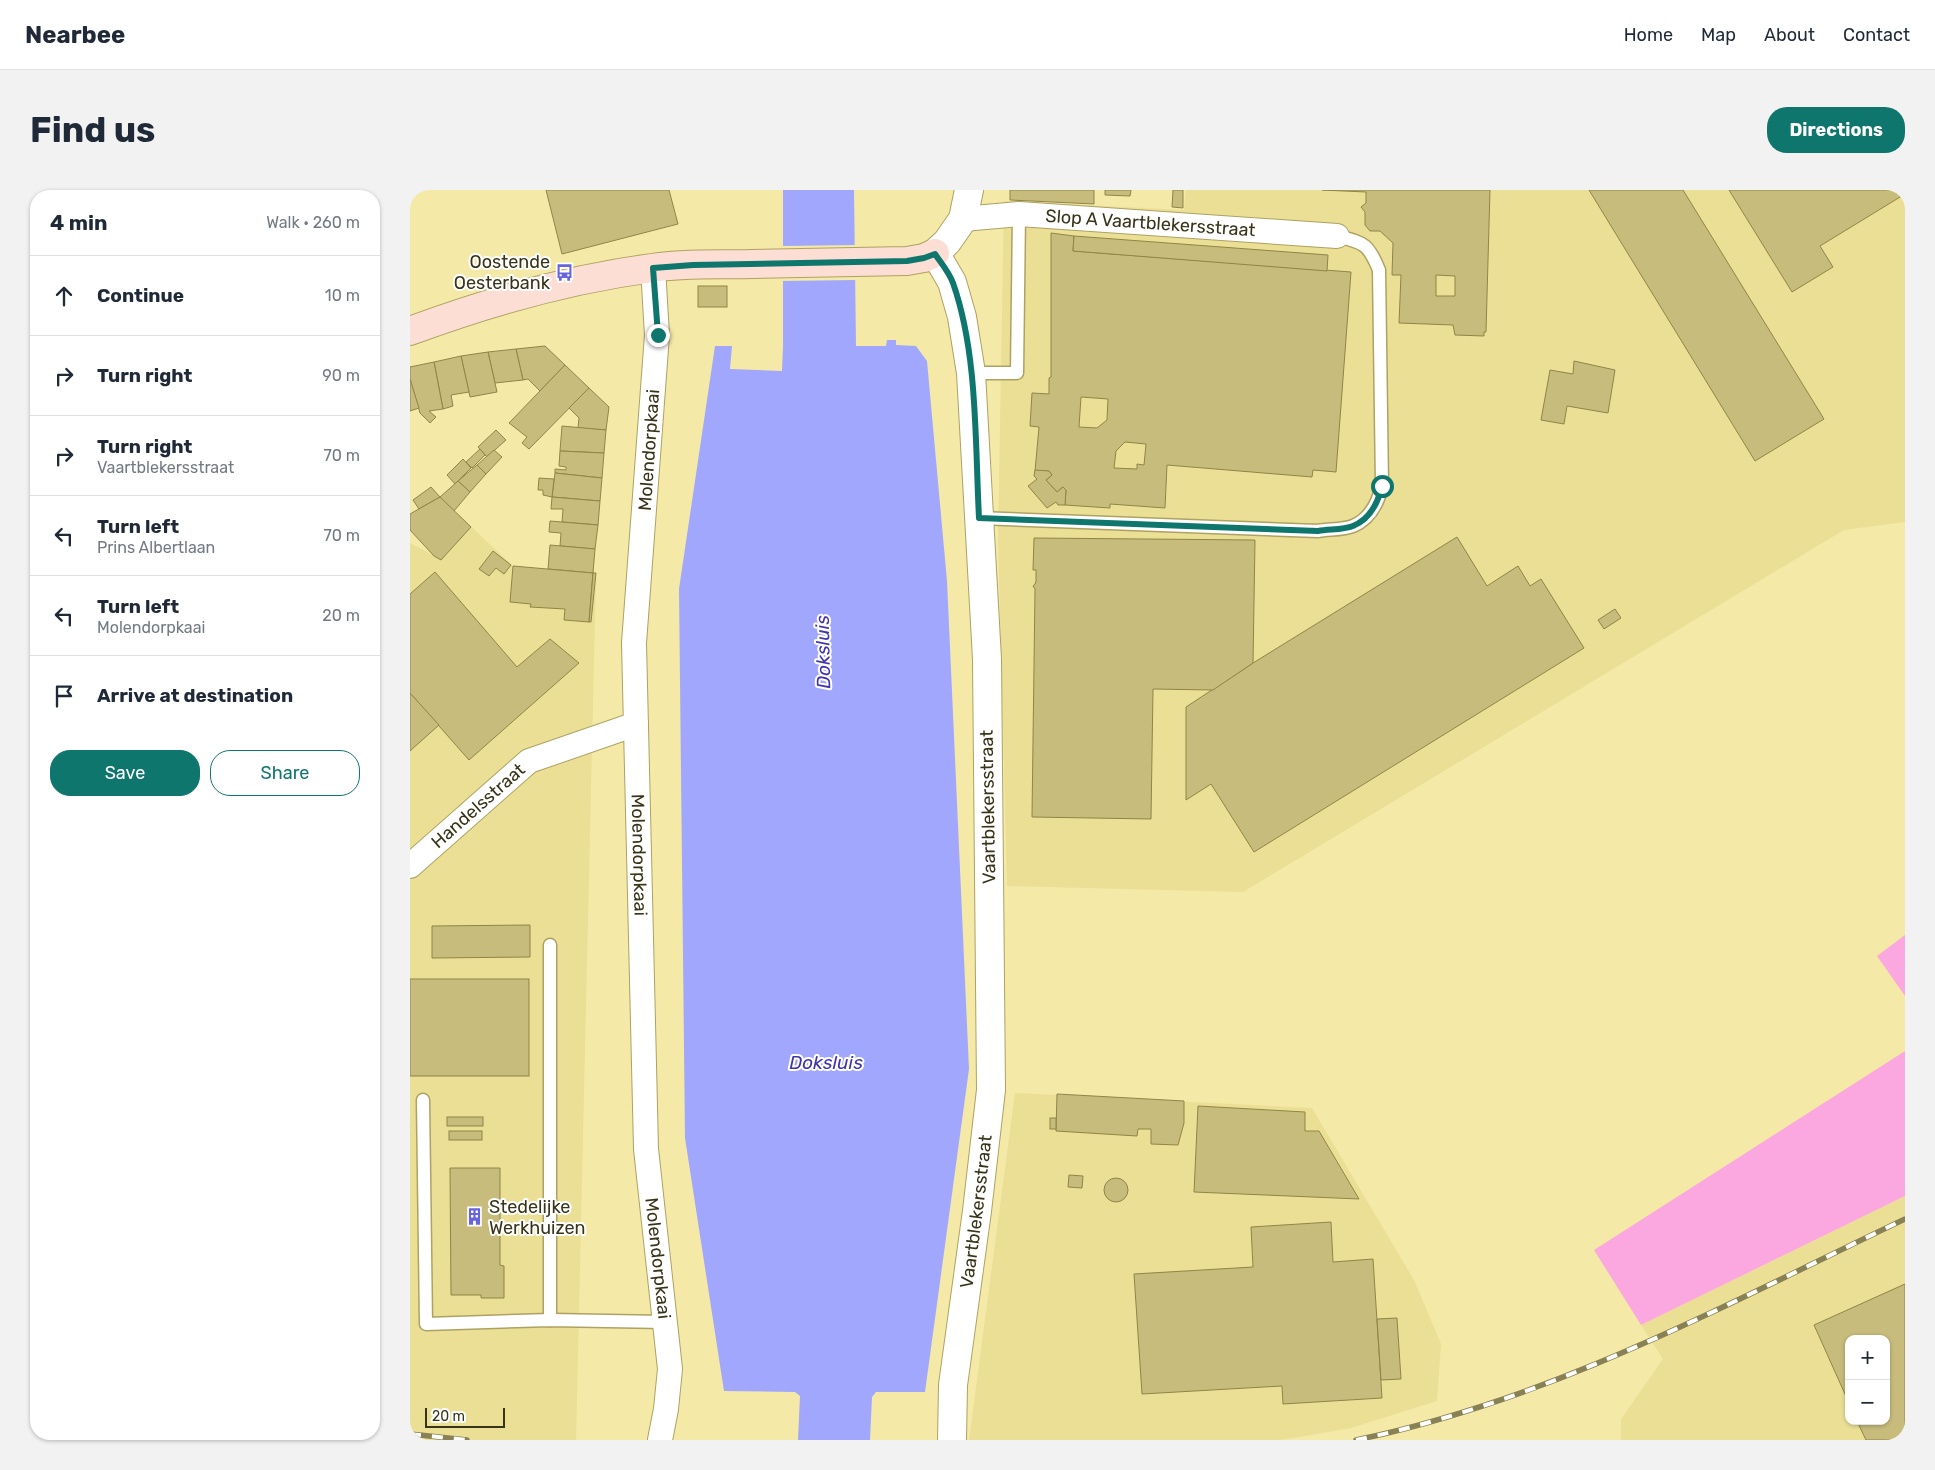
<!DOCTYPE html>
<html lang="en">
<head>
<meta charset="utf-8">
<style>
	body { margin:0; font-family:Rubik,sans-serif; background:#f2f2f3; color:#1f2937 }
	.controls { position:absolute; right:15px; bottom:15px; display:grid; overflow:hidden; border-radius:10px; box-shadow:0 1px 4px #0004 }
	.controls button { width:45px; height:45px; display:grid; place-items:center; padding:0; border:0; border-bottom:1px solid #e0e1e3; background:#fff; color:#1f2937; font:25px sans-serif }
	.scale { position:absolute; left:15px; bottom:12px; width:80px; box-sizing:border-box; padding-left:5px; border:2px solid #383419; border-top:0; font-size:14px; line-height:18px; white-space:nowrap; color:#383419; -webkit-text-stroke:4px #fff; paint-order:stroke }
	.stop { position:absolute; width:15px; height:15px; margin:-11px; border:4px solid #0f766e; border-radius:50%; background:#fff }
	.stop.end { background:#0f766e; border-color:#fff; box-shadow:0 1px 5px #0008 }
	.list { margin:0; padding:0; list-style:none }
	h2 { display:flex; justify-content:space-between; align-items:center; height:65px; margin:0; padding:0 20px; font-size:21px }
	h2 small { font-size:16px; font-weight:400; color:#747a83 }
	.list li { display:grid; grid-template-columns:32px 1fr auto; gap:15px; align-items:center; box-sizing:border-box; height:80px; padding:0 20px; border-top:1px solid #e0e1e3 }
	.list b { display:block; font-size:19px; white-space:nowrap }
	.list p { margin:0; font-size:16px; white-space:nowrap; color:#747a83 }
	.list em { font-size:16px; font-style:normal; color:#747a83 }
	.actions { display:flex; gap:10px; padding:15px 20px }
	.actions a { flex:1; padding:11px 0; border:1px solid #0f766e; border-radius:20px; text-align:center; font-size:18px; color:#0f766e }
	.actions .main { background:#0f766e; color:#fff }
	.icon { flex:none; width:28px; height:28px; fill:none; stroke:currentColor; stroke-width:2; stroke-linecap:round; stroke-linejoin:round }
	.map { position:relative; flex:none; width:1495px; height:1250px; overflow:hidden; border-radius:20px }
	header { display:flex; align-items:center; gap:30px; box-sizing:border-box; height:70px; padding:0 25px; background:#fff; border-bottom:1px solid #e0e1e3 }
	header strong { font-size:24px }
	nav { display:flex; gap:28px; margin-inline-start:auto; font-size:18px }
	.intro { display:flex; align-items:center; justify-content:space-between; box-sizing:border-box; height:120px; padding:0 30px }
	h1 { margin:0; font-size:35px }
	.button { padding:12px 22px; border-radius:20px; background:#0f766e; color:#fff; font-size:18px; font-weight:700 }
	main { display:flex; gap:30px; padding:0 30px }
	aside { flex:1; background:#fff; border-radius:20px; box-shadow:0 1px 4px #0004 }
	.map>svg:first-child { display:block }
	.built { fill:#ebdf95; fill-rule:evenodd }
	.green { fill:#fba8e0 }
	.water { fill:#a1a7fd }
	.pier { fill:#f4e9a7 }
	.building { fill:#c7bc7c; stroke:#908546; fill-rule:evenodd }
	.lines { fill:none; stroke-linecap:round; stroke-linejoin:round }
	.service-casing { stroke:#ada263; stroke-width:15 }
	.minor-casing { stroke:#ada263; stroke-width:26 }
	.tertiary-casing { stroke:#ada263; stroke-width:30 }
	.secondary-casing { stroke:#ada263; stroke-width:30 }
	.service { stroke:#fff; stroke-width:12 }
	.minor { stroke:#fff; stroke-width:24 }
	.tertiary { stroke:#fff; stroke-width:28 }
	.secondary { stroke:#fdded4; stroke-width:28 }
	.rail-casing { stroke:#888155; stroke-width:5.5 }
	.rail { stroke:#fff; stroke-width:4; stroke-dasharray:11; stroke-linecap:butt }
	.route { stroke:#0f766e; stroke-width:6 }
	.labels { text-anchor:middle; dominant-baseline:central; stroke-width:4; stroke-linejoin:round; paint-order:stroke }
	.street-label { font-size:18px; fill:#383419; stroke:#fff }
	.poi-label { font-size:18px; fill:#383419; stroke:#fff; text-anchor:end }
	.water-label { font-size:19px; font-style:italic; fill:#4134ad; stroke:#fff }
</style>
</head>
<body>
<header>
<strong>Nearbee</strong>
<nav><a>Home</a><a>Map</a><a>About</a><a>Contact</a></nav>
</header>
<div class="intro"><h1>Find us</h1><a class="button">Directions</a></div>
<main>
<aside>
<h2>4 min<small>Walk · 260 m</small></h2>
<ul class="list">
<li><svg class="icon" aria-label="ahead" viewBox="0 0 24 24"><path d="M12 20V5M6 11l6-6 6 6"/></svg><div><b>Continue</b></div><em>10 m</em></li>
<li><svg class="icon" aria-label="right" viewBox="0 0 24 24"><path d="M7 20v-9h11M14 6l5 5-5 5"/></svg><div><b>Turn right</b></div><em>90 m</em></li>
<li><svg class="icon" aria-label="right" viewBox="0 0 24 24"><path d="M7 20v-9h11M14 6l5 5-5 5"/></svg><div><b>Turn right</b><p>Vaartblekersstraat</p></div><em>70 m</em></li>
<li><svg class="icon" aria-label="left" viewBox="0 0 24 24"><path d="M17 20v-9H6M10 6l-5 5 5 5"/></svg><div><b>Turn left</b><p>Prins Albertlaan</p></div><em>70 m</em></li>
<li><svg class="icon" aria-label="left" viewBox="0 0 24 24"><path d="M17 20v-9H6M10 6l-5 5 5 5"/></svg><div><b>Turn left</b><p>Molendorpkaai</p></div><em>20 m</em></li>
<li><svg class="icon" aria-label="arrive" viewBox="0 0 24 24"><path d="M6 21V4h12l-3 4 3 4H6"/></svg><div><b>Arrive at destination</b></div></li>
</ul>
<div class="actions"><a class="main">Save</a><a>Share</a></div>
</aside>
<div class="map">
<svg width="1495" height="1250" viewBox="0 0 1495 1250">
	<rect width="100%" height="100%" fill="#f4e9a7"/>
	<g class="built">
		<path d="M776,0H1495V332L1434,340L833,702L597,696L588,350L594,11L774,20Z"/>
		<path d="M30,307L103,376L186,383L166,1250H0V353L23,365Z"/>
		<path d="M605,903L902,918L1004,1090L1031,1154L1027,1211L941,1238L871,1250H559Z"/>
		<path d="M1495,1006V1250H1211V1229L1253,1169L1231,1135ZM1439,1149H1476V1231H1439Z"/>
	</g>
	<g class="green">
		<path d="M1495,745V806L1467,766Z"/>
		<path d="M1495,861V1006L1231,1135L1184,1060Z"/>
	</g>
	<path class="water" d="M373,0H444L446,156H476L477,150H486V155L506,156L517,171L537,391L559,879L515,1202H466L462,1207L460,1250H388L390,1206L385,1202L314,1201L275,948L269,399L305,156H322L320,179L372,181L373,156Z"/>
	<path class="pier" d="M446,55V90L371,91V56Z"/>
	<g class="building">
		<path d="M136,0H259L268,34L152,64Z"/>
		<path d="M600,0H684V14L600,10Z"/>
		<path d="M695,0H721L720,6L695,5Z"/>
		<path d="M763,0H773V18L762,17Z"/>
		<path d="M912,0H1080L1076,142H1074V146L1045,145L1043,135L989,133L991,85H982L983,53L970,41H960L955,35V22L951,17L956,13V2ZM1026,85L1045,86V106H1026Z"/>
		<path d="M1179,0H1273L1414,229L1345,271Z"/>
		<path d="M1319,0H1495V4L1410,56L1423,77L1382,102Z"/>
		<path d="M641,43L664,46L663,61L941,82L926,282L903,280L902,287L757,275L755,318L700,314V318L655,315L656,300L653,297L647,302L636,290L642,285L639,281H625L629,237L620,236L622,203L639,204V188L641,187ZM671,207L698,209L697,230L687,238L669,237ZM715,252L736,254L734,275L727,274V279L704,278L706,261Z"/>
		<path d="M664,46L918,65L917,81L663,61Z"/>
		<rect x="288" y="96" width="29" height="21"/>
		<path d="M135,156L155,175L130,201L118,189L113,190L106,159Z"/>
		<path d="M106,159L113,190L85,193L78,162Z"/>
		<path d="M78,162L87,202L60,207L51,166Z"/>
		<path d="M51,166L59,202L41,205L43,216L33,219L24,172Z"/>
		<path d="M1164,171L1205,180L1198,223L1157,216L1154,234L1131,230L1140,180L1163,184Z"/>
		<path d="M24,172L33,219L19,221L26,227L20,233L10,223L0,189V177Z"/>
		<path d="M155,175L179,198L119,259L112,253L117,247L99,233Z"/>
		<path d="M0,189L9,218L0,221Z"/>
		<path d="M179,198L199,217L196,240L168,238L169,228L159,218Z"/>
		<path d="M152,236L196,240L194,263L150,261Z"/>
		<path d="M86,240L96,250L77,267L68,257Z"/>
		<path d="M70,259L75,265L62,278L56,272Z"/>
		<path d="M84,260L92,267L76,284L67,275Z"/>
		<path d="M150,261L194,263L192,288L145,283V279L156,280V277L149,276Z"/>
		<path d="M53,269L61,278L45,294L37,285Z"/>
		<path d="M67,275L76,284L60,302L48,291Z"/>
		<path d="M625,280L639,281L642,285L636,290L647,302L653,297L656,300L655,315H648L646,312L637,318L618,296L627,289L624,286Z"/>
		<path d="M145,283L192,288L190,311L142,307Z"/>
		<path d="M129,288L144,289L142,307L133,305V300H128Z"/>
		<path d="M48,291L60,302L44,321L30,307Z"/>
		<path d="M21,297L30,307L9,319L3,310Z"/>
		<path d="M30,307L61,337L31,370L24,366L0,340V324Z"/>
		<path d="M142,307L190,311L188,335L152,332L153,319H141Z"/>
		<path d="M140,331L188,335L185,359L150,356L151,343L139,342Z"/>
		<path d="M1047,347L1077,396L1108,376L1120,396L1131,389L1174,458L844,662L801,594L776,610V517L843,473Z"/>
		<path d="M624,348L845,350L843,473L803,500L743,499L741,629L622,627L625,399L623,396L625,394L626,391V380H623Z"/>
		<path d="M140,355L185,359L183,383L138,379Z"/>
		<path d="M83,361L101,375L94,384L86,378L79,386L69,379Z"/>
		<path d="M103,376L183,383L179,432L154,430L155,419L120,417L121,414L100,412Z"/>
		<path d="M25,382L107,477L140,449L169,473L59,570L0,503V404Z"/>
		<path d="M183,383H186L181,432H179Z"/>
		<path d="M1205,419L1211,428L1194,439L1188,430Z"/>
		<path d="M0,503L29,535L0,561Z"/>
		<path d="M120,735V767L22,768V736Z"/>
		<rect x="0" y="789" width="119" height="97"/>
		<path d="M647,904L774,911V933L768,955L741,954V939H728L727,946L646,941Z"/>
		<path d="M788,916L895,922V941H909L949,1009L784,1002Z"/>
		<rect x="37" y="927" width="36" height="9"/>
		<rect x="640" y="928" width="6" height="11"/>
		<rect x="39" y="941" width="33" height="9"/>
		<path d="M40,978H90V1075L94,1076V1108H71V1105H41Z"/>
		<path d="M659,985L673,986L672,998L658,997Z"/>
		<circle cx="706" cy="1000" r="12"/>
		<path d="M921,1032L923,1072L963,1069L972,1208L873,1214L872,1196L732,1204L724,1084L843,1077L841,1037Z"/>
		<path d="M1495,1094V1250H1456L1447,1231H1476V1149H1439V1213L1404,1135Z"/>
		<path d="M987,1128L991,1189L971,1190L967,1129Z"/>
	</g>
	<g class="lines">
		<defs>
			<g id="service">
				<path d="M561,183H607L609,24"/>
				<path d="M569,328L908,341C919,339 933,340 943,336C960,329 968,313 972,296L969,80C958,53 954,53 927,46"/>
				<path d="M13,910L16,1134L140,1130L255,1132"/>
				<path d="M140,1130V755"/>
			</g>
			<g id="minor">
				<path id="s1" d="M553,29L609,24L927,46"/>
				<path id="s2" d="M243,78L247,145L224,453L236,959L260,1179L256,1219L250,1250"/>
				<path id="s3" d="M0,676L119,571L226,534"/>
			</g>
			<g id="tertiary">
				<path id="s4" d="M542,1250L543,1195L567,1021L581,900L577,469L561,183L552,127L542,92L525,63L537,52L553,29L559,0"/>
			</g>
			<path id="secondary" d="M0,141C78,112 160,89 242,78C275,73 308,75 341,74C393,73 445,72 497,71L514,68L525,63"/>
		</defs>
		<use href="#service" class="service-casing"/>
		<use href="#minor" class="minor-casing"/>
		<use href="#tertiary" class="tertiary-casing"/>
		<use href="#secondary" class="secondary-casing"/>
		<use href="#service" class="service"/>
		<use href="#minor" class="minor"/>
		<use href="#tertiary" class="tertiary"/>
		<use href="#secondary" class="secondary"/>
		<defs>
			<g id="rail">
				<path d="M0,1244L57,1250"/>
				<path d="M946,1250C1141,1210 1317,1114 1495,1029"/>
			</g>
		</defs>
		<use href="#rail" class="rail-casing"/>
		<use href="#rail" class="rail"/>
	</g>
	<g class="lines">
		<path class="route" d="M248,145L243,78L283,75L497,71L514,68L525,64C531,73 539,82 543,93C568,164 565,253 569,328L908,341C919,339 933,340 943,336C960,329 968,313 972,296"/>
	</g>
	<defs>
		<symbol id="bus-bare" viewBox="-9 -9 18 18"><path d="M-5-6H5V4H4V6H2V4H-2V6H-4V4H-5ZM-3.5-4V0h7V-4ZM-3.5 1.2v1.5H-2V1.2ZM2 1.2v1.5H3.5V1.2Z" fill="#6765de" stroke="#fff" stroke-width="2.5" paint-order="stroke"/></symbol>
		<symbol id="building-bare" viewBox="-9 -9 18 18"><path d="M-4-6H4V6H1V3H-1V6H-4ZM-2.5-4.3h1.7v1.8h-1.7ZM.8-4.3h1.7v1.8H.8ZM-2.5-1h1.7V.8h-1.7ZM.8-1h1.7V.8H.8Z" fill="#6765de" stroke="#fff" stroke-width="2.5" paint-order="stroke"/></symbol>
	</defs>
	<g fill-rule="evenodd">
		<use href="#bus-bare" x="142" y="70" width="25" height="25"/>
		<use href="#building-bare" x="52" y="1014" width="25" height="25"/>
	</g>
	<g class="labels">
		<g class="street-label">
			<text stroke="none"><textPath href="#s1" startOffset="188">Slop A Vaartblekersstraat</textPath></text>
			<text transform="translate(239 260) rotate(-86)">Molendorpkaai</text>
			<text stroke="none"><textPath href="#s3" startOffset="91">Handelsstraat</textPath></text>
			<text transform="translate(578 617) rotate(-91)">Vaartblekersstraat</text>
			<text stroke="none"><textPath href="#s2" startOffset="588">Molendorpkaai</textPath></text>
			<text stroke="none"><textPath href="#s4" startOffset="230">Vaartblekersstraat</textPath></text>
			<text stroke="none"><textPath href="#s2" startOffset="992">Molendorpkaai</textPath></text>
		</g>
		<g class="poi-label">
			<text x="140" y="72">Oostende<tspan x="140" dy="21">Oesterbank</tspan></text>
			<text x="79" y="1017" text-anchor="start">Stedelijke<tspan x="79" dy="21">Werkhuizen</tspan></text>
		</g>
		<g class="water-label">
			<text transform="translate(413 462) rotate(-91)">Doksluis</text>
			<text x="416" y="872">Doksluis</text>
		</g>
	</g>
</svg>
<div class="controls">
<button>+</button>
<button>−</button>
</div>
<div class="scale">20 m</div>
<div class="stop" style="left:972px;top:296px"></div>
<div class="stop end" style="left:248px;top:145px"></div>
</div>
</main>
</body>
</html>
